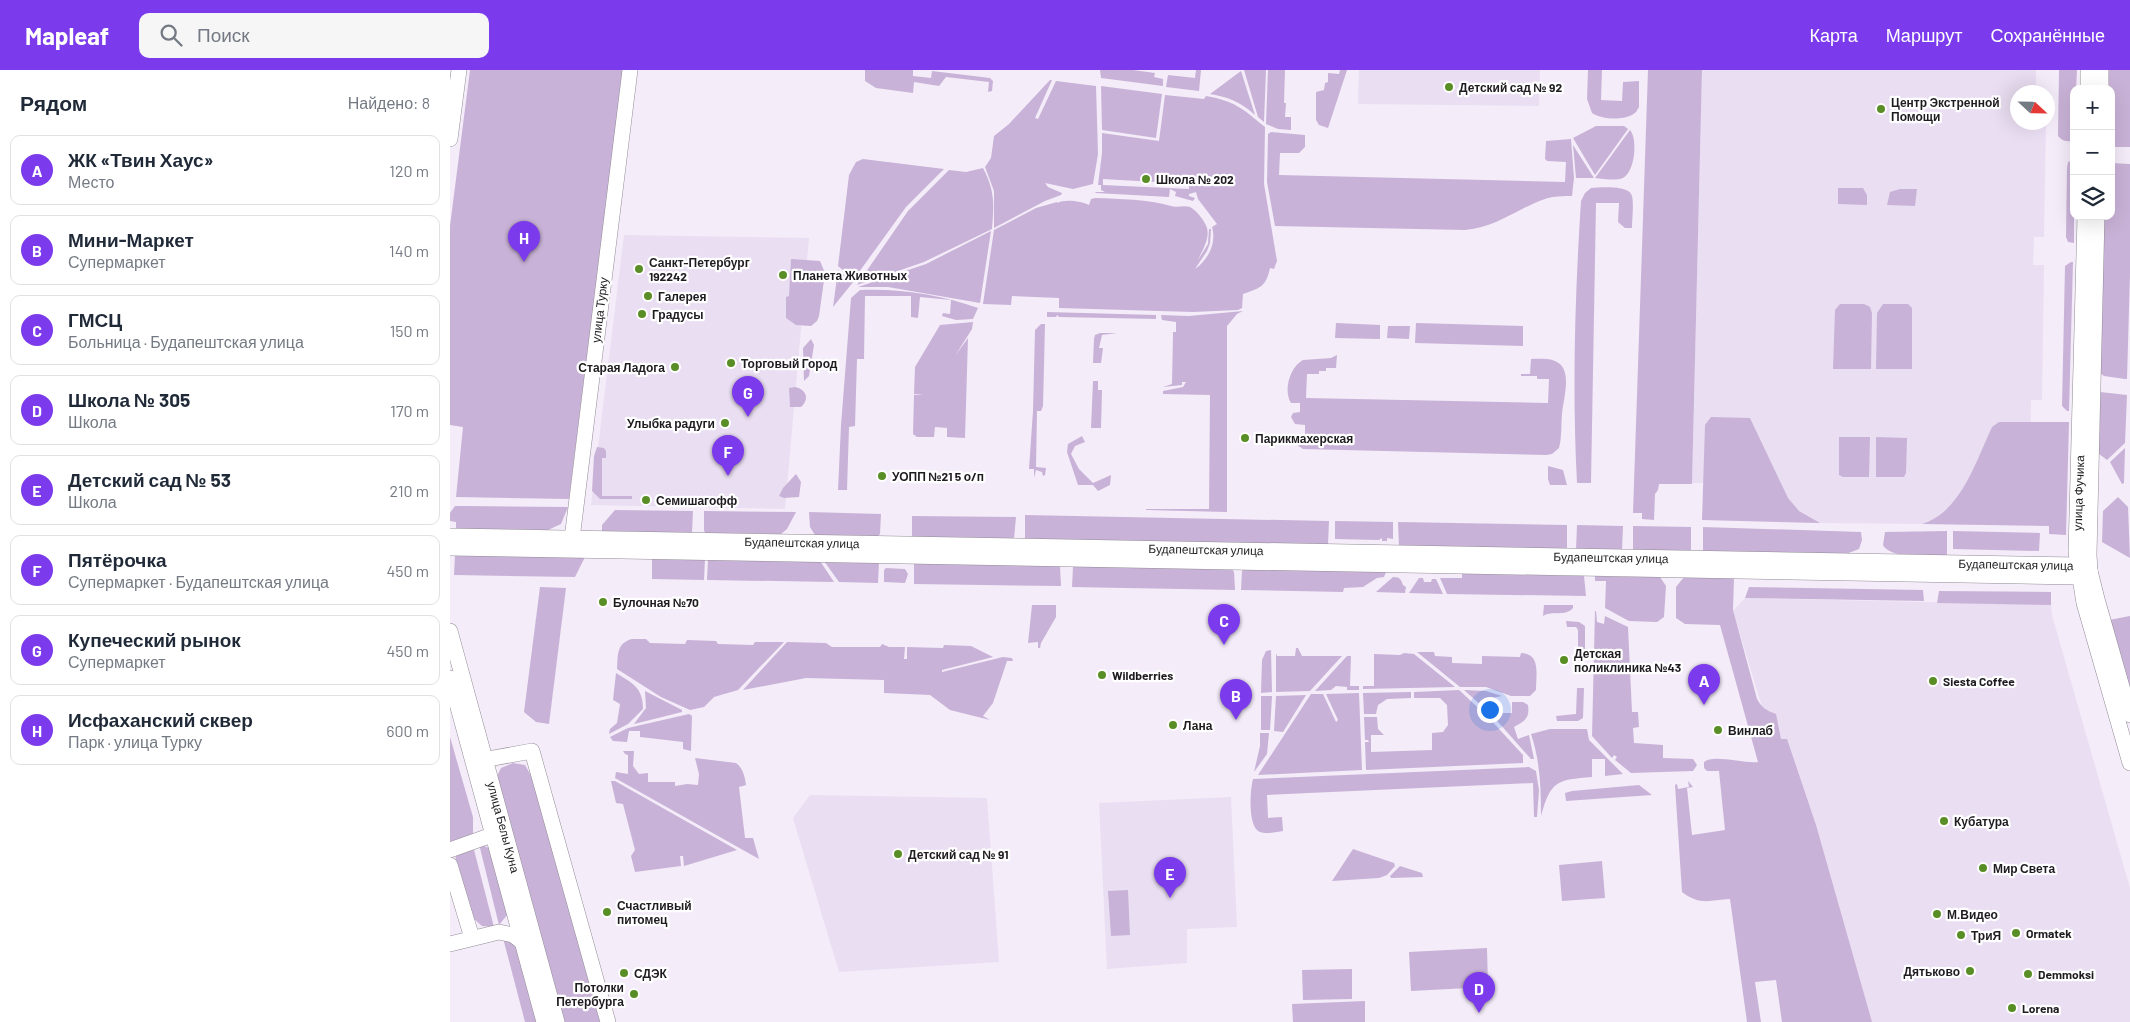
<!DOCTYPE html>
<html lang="ru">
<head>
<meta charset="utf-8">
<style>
	body { margin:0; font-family:Barlow,sans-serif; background:#f6f6f7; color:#1f2937 }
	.controls { position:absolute; right:15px; top:15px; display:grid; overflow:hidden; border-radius:10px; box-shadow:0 5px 20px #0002 }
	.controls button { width:45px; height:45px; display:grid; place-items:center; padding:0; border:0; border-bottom:1px solid #e0e1e3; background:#fff; color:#1f2937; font:25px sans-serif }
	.compass { position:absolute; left:1560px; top:15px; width:45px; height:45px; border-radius:50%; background:#fff; box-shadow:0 5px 20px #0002; rotate:112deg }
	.you { position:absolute; left:1039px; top:639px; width:18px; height:18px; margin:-12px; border:4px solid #fff; border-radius:50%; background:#1a73e8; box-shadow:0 0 0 8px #1a73e833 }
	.badge { display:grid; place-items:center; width:32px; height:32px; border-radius:50%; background:#7c3aed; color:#fff; font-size:16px; font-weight:700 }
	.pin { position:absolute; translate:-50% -41px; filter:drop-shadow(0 1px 2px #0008) }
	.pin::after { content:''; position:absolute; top:26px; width:18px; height:15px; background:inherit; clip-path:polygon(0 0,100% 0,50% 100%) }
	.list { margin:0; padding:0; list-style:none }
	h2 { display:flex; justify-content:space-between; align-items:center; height:65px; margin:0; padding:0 20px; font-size:21px }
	h2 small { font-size:16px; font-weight:400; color:#747a83 }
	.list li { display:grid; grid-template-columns:32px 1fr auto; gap:15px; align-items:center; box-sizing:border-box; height:70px; margin:0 10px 10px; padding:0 10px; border:1px solid #e0e1e3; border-radius:10px }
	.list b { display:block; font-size:19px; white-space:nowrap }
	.list p { margin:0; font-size:16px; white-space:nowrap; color:#747a83 }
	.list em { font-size:16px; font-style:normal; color:#747a83 }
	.icon { flex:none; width:28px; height:28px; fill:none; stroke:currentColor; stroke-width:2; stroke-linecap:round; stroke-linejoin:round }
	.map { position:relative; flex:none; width:1680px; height:952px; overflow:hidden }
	header { display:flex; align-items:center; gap:30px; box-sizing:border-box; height:70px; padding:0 25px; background:#7c3aed; color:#fff }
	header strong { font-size:24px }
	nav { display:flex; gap:28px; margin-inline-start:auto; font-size:18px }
	.search { width:350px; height:45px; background:#f6f6f7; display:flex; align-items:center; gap:12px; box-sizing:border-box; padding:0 18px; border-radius:10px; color:#747a83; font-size:19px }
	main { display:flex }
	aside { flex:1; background:#fff }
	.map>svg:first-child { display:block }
	.built { fill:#eadef2 }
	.green { fill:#c9b2d7; fill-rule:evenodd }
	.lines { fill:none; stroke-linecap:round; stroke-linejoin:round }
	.minor-casing { stroke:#928b96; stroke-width:16 }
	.minor { stroke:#fff; stroke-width:15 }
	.poi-dot { fill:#598d25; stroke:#fff; stroke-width:2 }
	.labels { text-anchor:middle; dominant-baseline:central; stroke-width:4.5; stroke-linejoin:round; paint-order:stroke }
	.poi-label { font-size:12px; font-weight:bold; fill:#1f1c20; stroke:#fff; text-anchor:start }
	.street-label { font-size:12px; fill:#1f1c20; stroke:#fff }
</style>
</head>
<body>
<header>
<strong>Mapleaf</strong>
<div class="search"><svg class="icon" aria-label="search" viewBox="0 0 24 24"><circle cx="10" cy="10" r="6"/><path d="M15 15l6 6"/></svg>Поиск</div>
<nav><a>Карта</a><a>Маршрут</a><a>Сохранённые</a></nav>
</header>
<main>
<aside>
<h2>Рядом<small>Найдено: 8</small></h2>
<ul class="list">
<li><span class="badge">A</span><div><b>ЖК «Твин Хаус»</b><p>Место</p></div><em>120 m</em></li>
<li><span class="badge">B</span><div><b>Мини-Маркет</b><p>Супермаркет</p></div><em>140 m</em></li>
<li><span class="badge">C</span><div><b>ГМСЦ</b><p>Больница · Будапештская улица</p></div><em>150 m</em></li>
<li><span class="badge">D</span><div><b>Школа № 305</b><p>Школа</p></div><em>170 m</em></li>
<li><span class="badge">E</span><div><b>Детский сад № 53</b><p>Школа</p></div><em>210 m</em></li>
<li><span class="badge">F</span><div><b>Пятёрочка</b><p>Супермаркет · Будапештская улица</p></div><em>450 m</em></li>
<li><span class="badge">G</span><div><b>Купеческий рынок</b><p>Супермаркет</p></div><em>450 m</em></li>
<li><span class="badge">H</span><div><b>Исфаханский сквер</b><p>Парк · улица Турку</p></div><em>600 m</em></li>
</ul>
</aside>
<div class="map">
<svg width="1680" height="952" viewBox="0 0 1680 952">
	<rect width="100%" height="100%" fill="#f4ecf9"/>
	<g class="built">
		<path d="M909,0H1090L1089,36L908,34Z"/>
		<path d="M1252,0H1586V22H1568V52L1596,53L1594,167H1584L1583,195H1594L1592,330H1581L1579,455L1370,453L1264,450L1265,413H1242Z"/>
		<path d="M174,165L359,168L335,439L141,435Z"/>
		<path d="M1295,528L1601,535L1602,545L1680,818V952H1409L1377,852L1283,541Z"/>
		<path d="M360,725L537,728L549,892L389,902L343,748Z"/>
		<path d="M781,727L787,857L737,859V893L657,899L649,733Z"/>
	</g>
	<g class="green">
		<path d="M20,0H173L119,429L6,427L13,357L0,355V156Z"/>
		<path d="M415,0H463V6L481,8L482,1L540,8L543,11L542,21L538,22L539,12L496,7L489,16L464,12L463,23L426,18L415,11Z"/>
		<path d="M650,0H683L705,3L704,7L713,9V16L651,8Z"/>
		<path d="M746,0H751L749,21L716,17L718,5L745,8Z"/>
		<path d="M794,0H816L814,52L808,47Z"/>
		<path d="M818,0H835L834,33H836L835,47H841V60L828,59L816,54Z"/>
		<path d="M890,0H897L878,58L869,55L866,50V22L874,20L875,13L878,12V3L889,4Z"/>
		<path d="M1138,0H1152L1151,30L1172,31L1173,12L1189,11V37L1186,42C1177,51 1152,50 1142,43L1137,29Z"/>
		<path d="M1198,0H1252L1242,414H1209L1208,420L1205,424L1204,450L1192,449V443H1183Z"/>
		<path d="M1609,0H1627L1626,19H1624V71C1617,72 1612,71 1608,66Z"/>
		<path d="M1658,0H1680V77H1661V19H1657Z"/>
		<path d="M791,1L805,45C791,32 778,27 760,24Z"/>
		<path d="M600,10H602L585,48L588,49L606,11L646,16L648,84L643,114L623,119L595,113L598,117L612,123L611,125L595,131L544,158V121L535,97L541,88L544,66L559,54Z"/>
		<path d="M651,16L712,24L706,68L652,60Z"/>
		<path d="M715,25L754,29L756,26C785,31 793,39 815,57L814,114L827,191L824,199L820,198C816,217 810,218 793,224L792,238L788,240L743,242L609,238V228L562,226L561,235L533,234L544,160L586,138L607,132V133C615,129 631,131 639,135L641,129L645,128C670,129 698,129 721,136C726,138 734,135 740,137C746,140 755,151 757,158C760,169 752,181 748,190L758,174L759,159H761L760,173L757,181L745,199C758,190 767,173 762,157L767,154L748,129L746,122L739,124V126L745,128L743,131L725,126L726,122L720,119L719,127L646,123L645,122H655L651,120V115H648L652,83V63L709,71ZM653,109L739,114V119L653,115Z"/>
		<path d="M1146,56H1174L1178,59L1145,105L1123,68Z"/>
		<path d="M1180,60C1188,69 1185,102 1173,108C1166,111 1154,109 1145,108Z"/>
		<path d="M821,62L855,65V77L849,83H830L829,105L1115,112L1116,92L1097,91L1095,89L1096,71L1121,69L1124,108L1122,126C1114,126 1103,126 1095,129C1066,139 1048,157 1015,160L825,156L817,112L818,64Z"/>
		<path d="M1123,75L1144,108H1126Z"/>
		<path d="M413,89L494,99L456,137L404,209L388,196L399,105L406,92Z"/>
		<path d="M1624,90V173L1618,172L1616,167L1617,98L1618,92Z"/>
		<path d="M1661,93L1680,94V203L1677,309H1675L1654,306L1650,303L1654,146H1661Z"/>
		<path d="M533,98C545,121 544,134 542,159L474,192L407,215L458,141L499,100L516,102Z"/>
		<path d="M1141,118C1151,117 1180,115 1182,126C1184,135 1182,148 1182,158H1175L1168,152L1169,133H1146L1141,413H1127C1122,319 1125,224 1131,131L1135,123Z"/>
		<path d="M1388,118H1413L1417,125V135L1388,134Z"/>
		<path d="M1450,119H1467L1465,136L1437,135L1440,122Z"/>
		<path d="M541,161L530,233L438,217H408L476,194Z"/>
		<path d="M341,189L370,191L375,203L369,246L367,251L361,256L346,255L336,248V227L339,226Z"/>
		<path d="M1621,192H1623L1619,341H1617L1612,336L1615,196Z"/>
		<path d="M388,200L404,211L383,237Z"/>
		<path d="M410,220C449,218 492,225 528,238L523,249L506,250L492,246L493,243L500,244L501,230L470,227L468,248L461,247V226H415L414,289H407L405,356L399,357L397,420H388L391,355L401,228Z"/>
		<path d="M1390,234H1414L1420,237L1422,243L1421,299H1383L1385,240Z"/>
		<path d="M1433,234H1458L1462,238V299H1426L1427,243Z"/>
		<path d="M793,241L787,244L777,256V442L696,440V439H759L760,325L713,324V321L733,317L736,312H732V315L713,317L722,314L723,262H726V252L712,250L711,245L739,246Z"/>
		<path d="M597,242L706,245V249L609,247L607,245L606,247H597Z"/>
		<path d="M523,252L522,259L505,286L518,268L515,368L497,367V358L485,357L484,367H467L463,364L464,325H474L464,324L465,297L490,255Z"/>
		<path d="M886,253L930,255V269L885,268Z"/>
		<path d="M966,253L1073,256V276L965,273Z"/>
		<path d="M591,254H595L593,336L591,341H587L586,397L596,398L595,405L593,406L592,402L586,400L584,408V399H579L583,341L585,260Z"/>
		<path d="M938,256H960L959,269L937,268Z"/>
		<path d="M650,263H667L652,265L649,278H653L651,293H643L644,269L645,265Z"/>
		<path d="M361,269L364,275L359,306L354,311L353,278Z"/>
		<path d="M887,285L886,298H876V301H869V304H857L856,328L1098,333L1099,309H1087V306H1071V304H1080L1081,289C1090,289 1103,287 1111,295C1121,306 1113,331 1112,344C1111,355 1112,367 1109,378L1102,384L1096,385L853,379L847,375L846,367H855V355L845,354L841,347L843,343L850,342V333H841C833,320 840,297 853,290L881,288Z"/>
		<path d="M643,311H648V320H652L651,358H641Z"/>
		<path d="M345,317C356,319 360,329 351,337H340L339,318Z"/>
		<path d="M1650,322L1677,325L1675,373L1657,390L1648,383Z"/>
		<path d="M1261,347L1300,348L1338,428L1349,441L1370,453L1252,450L1255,355Z"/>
		<path d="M1549,352H1619L1616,465L1599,464V456L1472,454C1511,442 1526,391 1542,357Z"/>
		<path d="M632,366L635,372L625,376L621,384L629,399L643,413L661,405L660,415L648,421L643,415H628L617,382L618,374Z"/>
		<path d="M1389,367H1420L1419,407H1393L1389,405Z"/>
		<path d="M1426,367L1457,368L1456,403L1454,407H1426Z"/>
		<path d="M147,377L154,378L156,381V388H152V426H182V429H150L142,421L144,386Z"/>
		<path d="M1675,378L1674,413L1672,414L1660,392Z"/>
		<path d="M1098,396L1113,400L1117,415H1100L1098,409Z"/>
		<path d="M346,404L351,412L349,427L334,428L329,426L333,418Z"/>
		<path d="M1668,427L1678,437L1680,488L1652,472L1653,441Z"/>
		<path d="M5,436H16L118,437L111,454L98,460L6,459V452L0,451V443Z"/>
		<path d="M165,440L243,441L242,463L152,461V455Z"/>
		<path d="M254,441L346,442L337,459L331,464L255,463L254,460Z"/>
		<path d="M359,442L431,444L430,464L428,466L365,465L360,457Z"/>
		<path d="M575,445L879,451L878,475L575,469Z"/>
		<path d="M462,446L566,447L564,469L462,467Z"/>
		<path d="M885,451L943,452V469L937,468V471H932V468L929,470L885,469Z"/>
		<path d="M948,452L1117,455V479L949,477Z"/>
		<path d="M1127,455L1173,456L1172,480H1126Z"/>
		<path d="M1183,456L1241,457V482L1183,480Z"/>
		<path d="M1253,457L1411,462L1412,470L1409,479L1396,484L1253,482Z"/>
		<path d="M1497,461V486C1481,485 1441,490 1433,475L1435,462Z"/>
		<path d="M1503,461L1590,463L1589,481L1503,479Z"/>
		<path d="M8,485L134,486V489L125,507L4,505L5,486Z"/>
		<path d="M202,487L255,489L254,510L202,509Z"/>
		<path d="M258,489L370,491L384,512L257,510Z"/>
		<path d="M374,491L429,492L428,513L389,512Z"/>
		<path d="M464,493L610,496L611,516L464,514Z"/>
		<path d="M625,496L782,499L784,502L785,520L622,517L623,497Z"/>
		<path d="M436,498L455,499L458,504L455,513L434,512V500Z"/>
		<path d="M794,499L936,502L934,507L927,508L913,517L894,518L893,522L791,520L792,501Z"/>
		<path d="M1012,503L1134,506L1136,526L997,524L990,508H1012Z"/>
		<path d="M1145,506L1210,507L1216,516L1214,547L1207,552L1179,551L1155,538L1156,511H1145Z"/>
		<path d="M943,507C951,507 951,510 953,515L956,517L955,523L926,522Z"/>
		<path d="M1234,507L1284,508L1283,540L1307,629C1311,637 1317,641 1326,644L1331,669H1337L1366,755L1422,952H1332L1326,910L1305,912L1311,952H1297L1280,829C1260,830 1250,836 1232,822L1225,715L1227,714L1228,719L1239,717L1238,711L1243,717L1237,718L1242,765L1275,760L1269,701H1257L1254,698V692C1263,684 1295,694 1308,692L1270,555L1235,554L1226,548V517Z"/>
		<path d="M969,508H973L974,512H981L982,509H986L993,524L959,523Z"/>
		<path d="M90,517L116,518L99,654L86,652L74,642Z"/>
		<path d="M1299,517L1473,520L1474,531L1295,528Z"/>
		<path d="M1489,521L1601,522V535L1487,533Z"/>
		<path d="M582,535H606V547L591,573L590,578H588V572L578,573Z"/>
		<path d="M1094,535H1123V538C1115,547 1103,540 1093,546Z"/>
		<path d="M1145,541H1146L1147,552L1154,554L1155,546L1178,557L1182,642H1188L1189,657L1183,658L1184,673L1213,675V688L1243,689L1247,695L1243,701L1181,703L1165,690L1167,687L1164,685L1162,688L1142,666Z"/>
		<path d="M1680,546V624L1659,550Z"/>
		<path d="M1116,551L1129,552L1135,556V588L1128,587V560L1126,557H1117Z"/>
		<path d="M182,569H196L200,573L235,574L237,570L266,571L268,574L303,575L305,572H334L288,620L264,627L254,637L240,640L211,627L167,599C168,586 166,573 182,569Z"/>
		<path d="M337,572L376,573L382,577H430L432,574L439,577H455L454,589H457V577L493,578L494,575L521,576L543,587L492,600V602L553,587L562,588L563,591H557L543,633L533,646L540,650L500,640L480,625L434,623V610L356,608L293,620Z"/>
		<path d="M846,578H848L852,586H892L860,621L826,622V583L827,586H845Z"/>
		<path d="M821,580L822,622L811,623L812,590L816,581Z"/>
		<path d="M967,582H984L985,586L1002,587V593L1032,594V586L1070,587L1071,583C1091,584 1086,604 1086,620L1080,626H1061L1036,617H1010Z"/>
		<path d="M954,583L964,584L1005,617L913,619V616H924V584L950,585Z"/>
		<path d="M897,586H901L900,616H909V620H897V617L886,616L881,620L865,621Z"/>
		<path d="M166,603C182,613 193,617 193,639L178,654L159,664L160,659L167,653L170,634L163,630Z"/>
		<path d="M1127,618H1134L1133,648L1128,651H1107L1106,646L1126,644Z"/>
		<path d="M1009,620L1038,647L1073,685V693L916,700L915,672H919L918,670H915L914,647H927L928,659L934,665H921V682L982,680V663L993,662L998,655L997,635L990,628H964V622Z"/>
		<path d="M1014,620L1036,621L1052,626L1042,628V641H1051V643H1062V632H1073L1078,635C1080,648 1075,651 1064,657L1068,669L1079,665L1084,689H1081L1041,644Z"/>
		<path d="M195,621L232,640V642L184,654L196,638Z"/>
		<path d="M961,622V628L937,629L928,635L926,644H914L913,623Z"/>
		<path d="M909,623L912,700L808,705L861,624H873L886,652L888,650L876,624Z"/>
		<path d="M856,625L833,662L824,661L826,626Z"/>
		<path d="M811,626H822L820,660H811Z"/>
		<path d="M239,644L242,646L241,681L233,679V672L190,667V661H179L177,672L163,671L160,667L178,658Z"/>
		<path d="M1100,659H1137L1139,670L1173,704L1155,706V689H1142V707C1107,710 1101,710 1091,746C1091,717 1090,691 1081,664Z"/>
		<path d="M810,663H819L817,684L804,702L810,676Z"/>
		<path d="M0,667L23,747V764L0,772Z"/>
		<path d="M173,681H184L183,696L189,704L198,703V712H225V716L237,714L248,715L249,704L245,688L286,693C293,698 295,707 296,715L289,717L295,768H303L309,789L165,708L166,702L178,704V685L175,684Z"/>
		<path d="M63,693L75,695L83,709L150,952H114L47,706L51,698Z"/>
		<path d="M1079,697L1086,701L1089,720L1087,747H1084L1083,713L817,725L818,748L832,747L833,761C826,762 814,765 808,761C798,754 800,720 803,709Z"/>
		<path d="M161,711H165L287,780L234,796L233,786H230L231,796L185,802L181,786L185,780L173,734L166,733Z"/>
		<path d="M1189,715L1202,725L1116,731L1115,723L1122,721Z"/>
		<path d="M29,774L39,778L57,845L49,855Z"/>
		<path d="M23,776L44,857L32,856L23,848L5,792L6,786Z"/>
		<path d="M903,779L944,793L945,796L937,805L929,808L882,811Z"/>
		<path d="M1152,791L1155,828L1112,831L1109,795Z"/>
		<path d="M950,796L972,803L973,807L941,808L940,806Z"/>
		<path d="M678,820L680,865L661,866L658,821Z"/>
		<path d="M53,868L59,870L66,876L88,952H75Z"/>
		<path d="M1037,878L1038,917L961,921L959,882Z"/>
		<path d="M902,899V929L853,930L852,900Z"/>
		<path d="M915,931V952H843L842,934Z"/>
	</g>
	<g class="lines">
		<defs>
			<g id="minor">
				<path d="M1638,19V0"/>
				<path d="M1651,19V0"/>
				<path d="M0,69L9,0"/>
				<path d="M1635,146L1626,482L1634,533L1680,693"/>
				<path d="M1647,146L1639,485L1640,501L1647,529L1680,645"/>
				<path d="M0,466L1628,495L1640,501"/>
				<path d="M121,477L180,0"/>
				<path d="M0,478L1629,507L1640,501"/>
				<path d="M0,561L107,952"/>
				<path d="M0,608L94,952"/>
				<path d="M27,691L82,681L158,952"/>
				<path d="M0,780L53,761"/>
				<path d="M0,795L22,868"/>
				<path d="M0,874L49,862L63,865L73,873"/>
			</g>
		</defs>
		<use href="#minor" class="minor-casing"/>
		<use href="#minor" class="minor"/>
	</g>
	<g class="poi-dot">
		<circle cx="999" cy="17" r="5"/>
		<circle cx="1431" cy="39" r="5"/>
		<circle cx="696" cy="109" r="5"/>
		<circle cx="189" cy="199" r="5"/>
		<circle cx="333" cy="205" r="5"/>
		<circle cx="198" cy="226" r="5"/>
		<circle cx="192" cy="244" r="5"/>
		<circle cx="281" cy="293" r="5"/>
		<circle cx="225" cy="297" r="5"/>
		<circle cx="275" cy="353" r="5"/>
		<circle cx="795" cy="368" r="5"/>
		<circle cx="432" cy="406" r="5"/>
		<circle cx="196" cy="430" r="5"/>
		<circle cx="153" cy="532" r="5"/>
		<circle cx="1114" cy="590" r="5"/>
		<circle cx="652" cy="605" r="5"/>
		<circle cx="1483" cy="611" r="5"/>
		<circle cx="723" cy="655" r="5"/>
		<circle cx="1268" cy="660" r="5"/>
		<circle cx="1494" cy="751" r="5"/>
		<circle cx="448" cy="784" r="5"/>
		<circle cx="1533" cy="798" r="5"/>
		<circle cx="157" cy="842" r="5"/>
		<circle cx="1487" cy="844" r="5"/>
		<circle cx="1566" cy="863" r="5"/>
		<circle cx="1511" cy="865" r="5"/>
		<circle cx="1520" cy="901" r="5"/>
		<circle cx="174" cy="903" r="5"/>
		<circle cx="1578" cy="904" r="5"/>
		<circle cx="184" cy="924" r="5"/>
		<circle cx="1562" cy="938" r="5"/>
	</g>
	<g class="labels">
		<g class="poi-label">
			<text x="1009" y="17">Детский сад № 92</text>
			<text x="1441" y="32">Центр Экстренной<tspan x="1441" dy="14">Помощи</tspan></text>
			<text x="706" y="109">Школа № 202</text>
			<text x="199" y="192">Санкт-Петербург<tspan x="199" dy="14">192242</tspan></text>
			<text x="343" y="205">Планета Животных</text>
			<text x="208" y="226">Галерея</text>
			<text x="202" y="244">Градусы</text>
			<text x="291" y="293">Торговый Город</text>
			<text x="215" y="297" text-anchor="end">Старая Ладога</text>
			<text x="265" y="353" text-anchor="end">Улыбка радуги</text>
			<text x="805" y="368">Парикмахерская</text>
			<text x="442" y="406">УОПП №21 5 о/п</text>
			<text x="206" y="430">Семишагофф</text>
			<text x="163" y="532">Булочная №70</text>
			<text x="1124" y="583">Детская<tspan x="1124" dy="14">поликлиника №43</tspan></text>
			<text x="662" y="605">Wildberries</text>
			<text x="1493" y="611">Siesta Coffee</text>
			<text x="733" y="655">Лана</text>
			<text x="1278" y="660">Винлаб</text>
			<text x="1504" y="751">Кубатура</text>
			<text x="458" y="784">Детский сад № 91</text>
			<text x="1543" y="798">Мир Света</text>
			<text x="167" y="835">Счастливый<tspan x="167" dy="14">питомец</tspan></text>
			<text x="1497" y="844">М.Видео</text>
			<text x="1576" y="863">Ormatek</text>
			<text x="1521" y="865">ТриЯ</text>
			<text x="1510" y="901" text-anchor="end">Дятьково</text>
			<text x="184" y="903">СДЭК</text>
			<text x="1588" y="904">Demmoksi</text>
			<text x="174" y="917" text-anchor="end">Потолки<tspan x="174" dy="14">Петербурга</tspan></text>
			<text x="1572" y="938">Lorena</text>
		</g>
		<g class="street-label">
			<text transform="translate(149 240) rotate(-83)">улица Турку</text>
			<text transform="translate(1628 423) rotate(-88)">улица Фучика</text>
			<text transform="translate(352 472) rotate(1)">Будапештская улица</text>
			<text transform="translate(756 479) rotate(1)">Будапештская улица</text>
			<text transform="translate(1161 487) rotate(1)">Будапештская улица</text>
			<text transform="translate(1566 494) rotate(1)">Будапештская улица</text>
			<text transform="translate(54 757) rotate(75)">улица Белы Куна</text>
		</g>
	</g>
</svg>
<div class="controls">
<button>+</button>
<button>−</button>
<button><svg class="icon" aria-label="layers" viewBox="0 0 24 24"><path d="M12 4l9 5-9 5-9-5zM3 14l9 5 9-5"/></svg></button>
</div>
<svg class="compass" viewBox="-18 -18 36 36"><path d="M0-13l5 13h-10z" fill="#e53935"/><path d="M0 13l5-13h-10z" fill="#747a83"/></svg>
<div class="you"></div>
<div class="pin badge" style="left:1254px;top:635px">A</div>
<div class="pin badge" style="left:786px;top:650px">B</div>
<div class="pin badge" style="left:774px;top:575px">C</div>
<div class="pin badge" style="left:1029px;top:943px">D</div>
<div class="pin badge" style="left:720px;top:828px">E</div>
<div class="pin badge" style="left:278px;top:406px">F</div>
<div class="pin badge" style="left:298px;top:347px">G</div>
<div class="pin badge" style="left:74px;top:192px">H</div>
</div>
</main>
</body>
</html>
